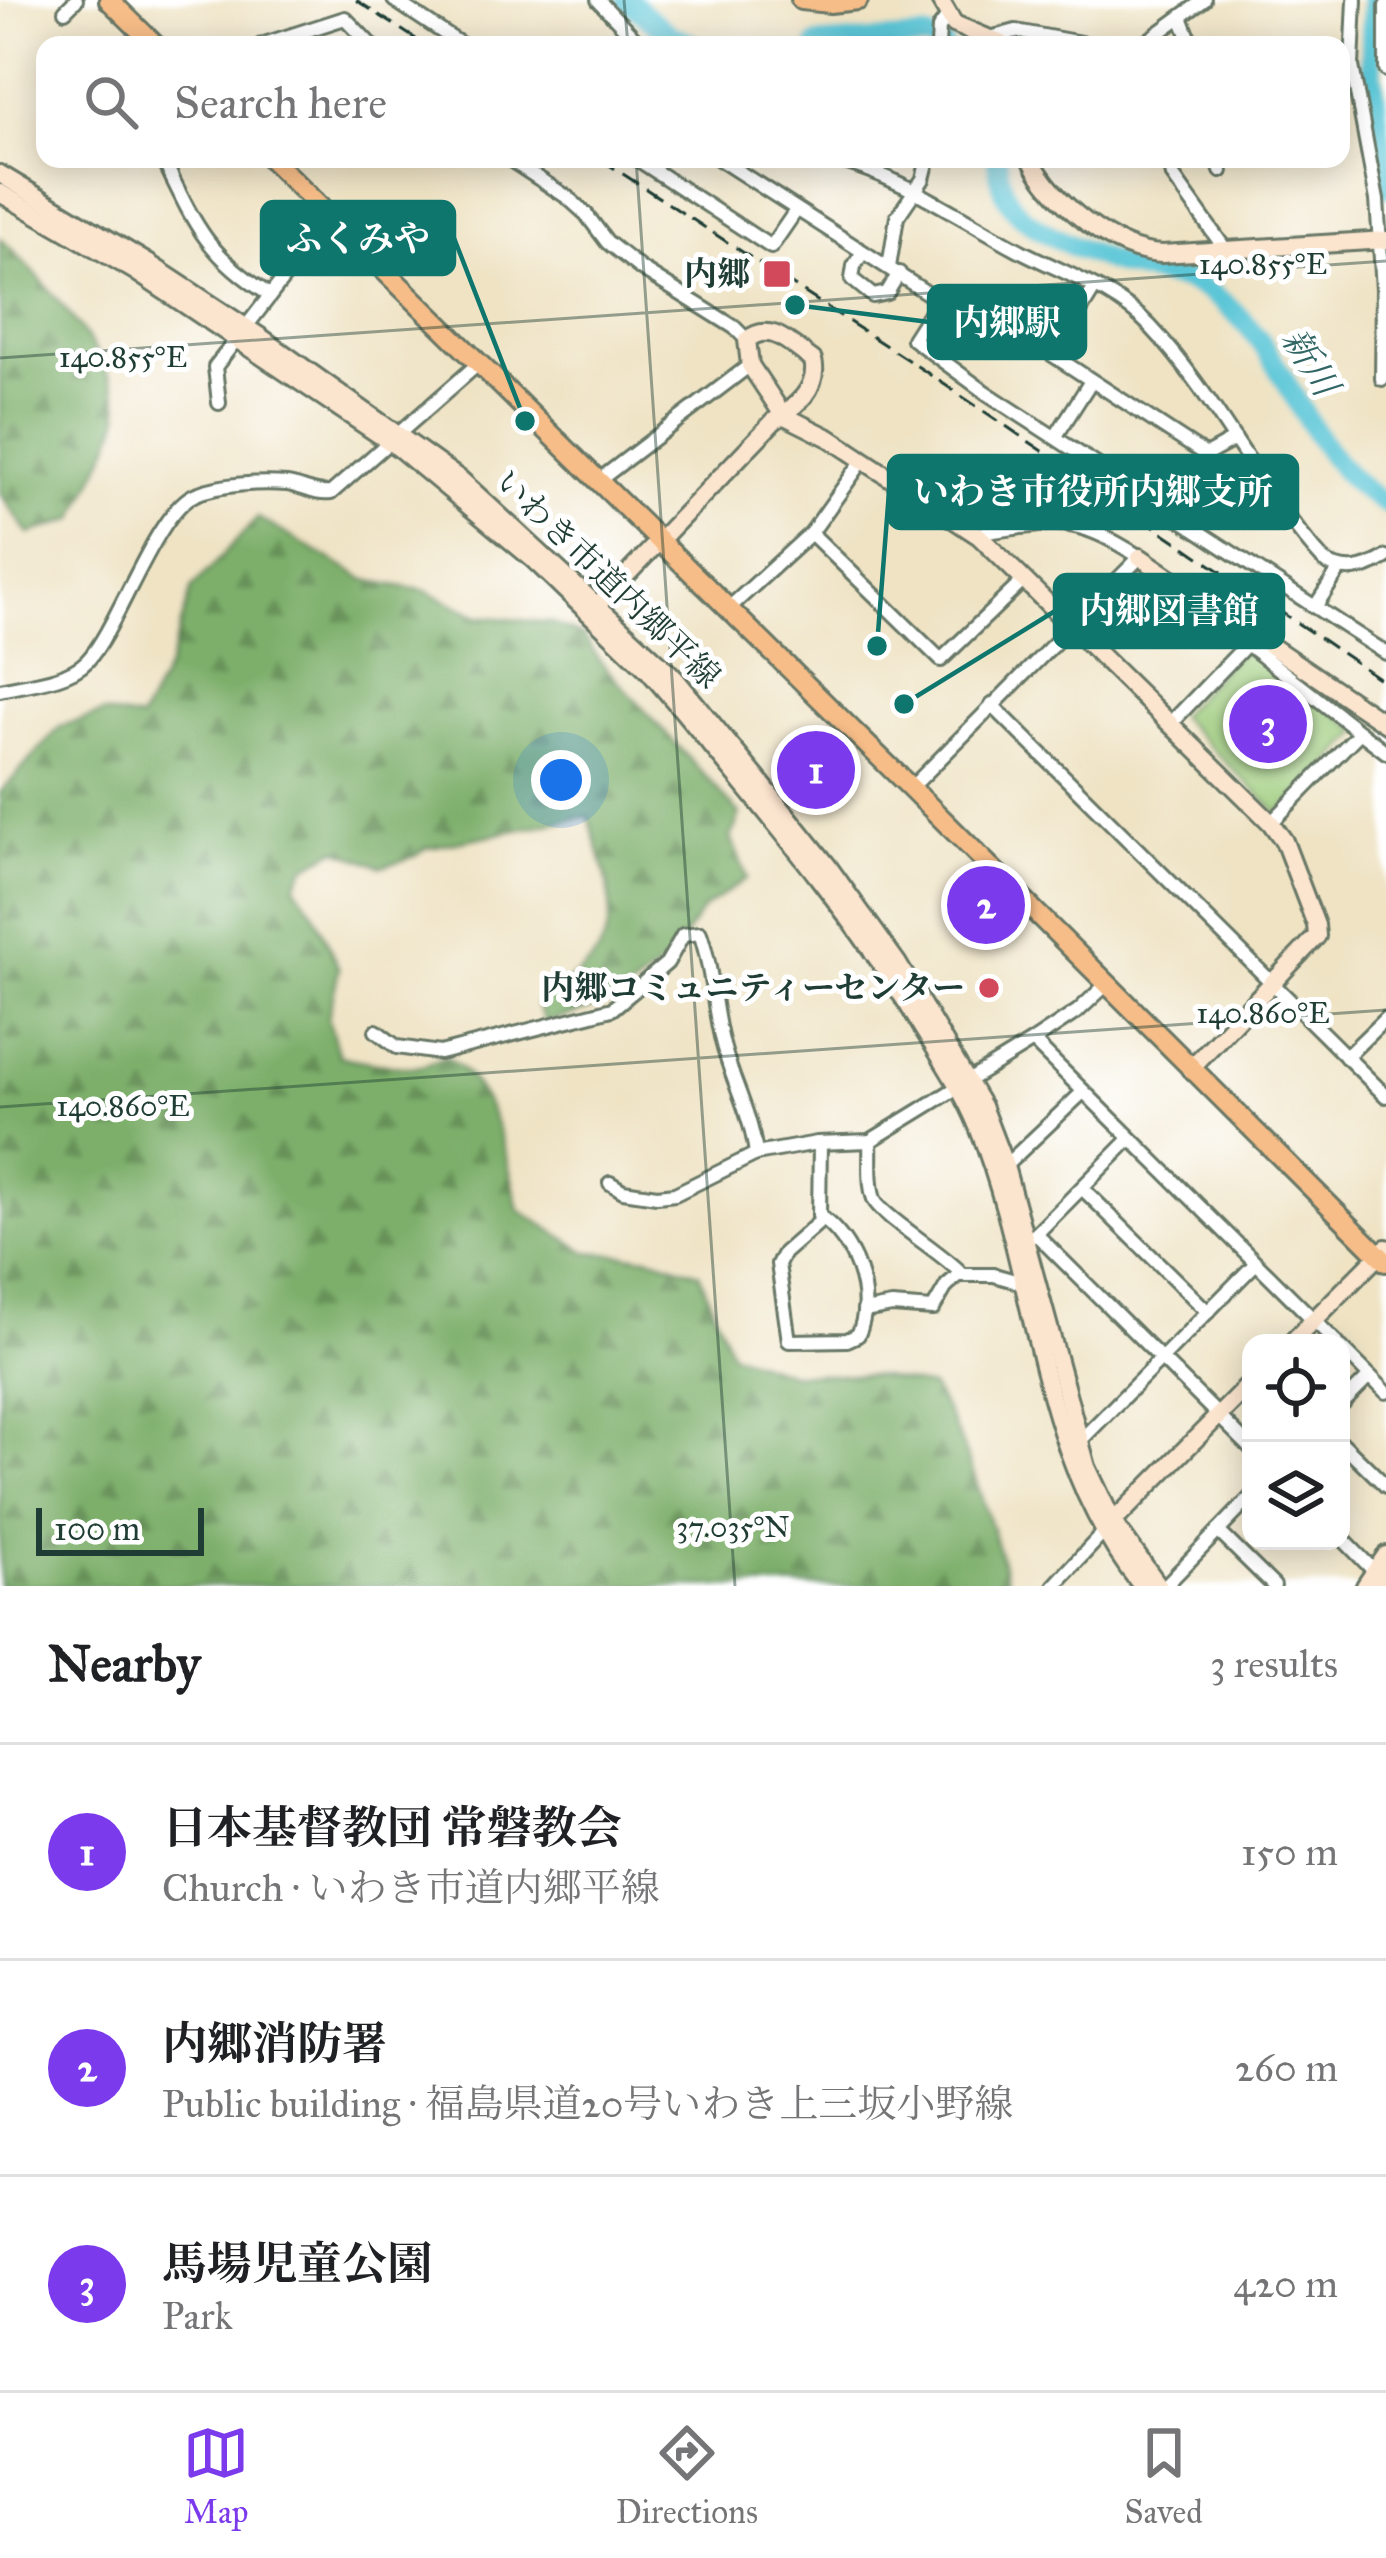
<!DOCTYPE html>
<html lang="en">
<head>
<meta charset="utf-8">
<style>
	body { margin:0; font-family:"IM FELL Great Primer","Noto Serif JP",serif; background:#f2f2f2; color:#202124 }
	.controls { position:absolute; right:36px; bottom:36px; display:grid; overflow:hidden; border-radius:24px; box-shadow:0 6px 30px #0003 }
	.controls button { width:108px; height:108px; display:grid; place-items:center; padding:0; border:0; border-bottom:3px solid #e0e0e0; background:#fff; color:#202124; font:60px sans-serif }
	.scale { position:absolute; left:36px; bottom:30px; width:168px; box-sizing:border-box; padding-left:12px; border:6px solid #1f3d34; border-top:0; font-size:33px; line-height:42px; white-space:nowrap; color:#1f3d34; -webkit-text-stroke:9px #fff; paint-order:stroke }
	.you { position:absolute; left:561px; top:780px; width:42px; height:42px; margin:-30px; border:9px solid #fff; border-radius:50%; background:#1a73e8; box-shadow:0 0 0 18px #1a73e833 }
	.badge { display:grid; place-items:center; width:78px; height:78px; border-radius:50%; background:#7c3aed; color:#fff; font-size:39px; font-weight:700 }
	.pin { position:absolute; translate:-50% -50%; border:6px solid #fff; box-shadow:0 3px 12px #0006 }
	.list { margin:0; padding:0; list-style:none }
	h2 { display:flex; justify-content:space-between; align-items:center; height:156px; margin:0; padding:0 48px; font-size:51px }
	h2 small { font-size:39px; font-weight:400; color:#757577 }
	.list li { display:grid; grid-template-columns:78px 1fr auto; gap:36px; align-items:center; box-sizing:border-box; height:216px; padding:0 48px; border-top:3px solid #e0e0e0 }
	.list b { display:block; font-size:45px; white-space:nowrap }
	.list p { margin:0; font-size:39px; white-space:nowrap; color:#757577 }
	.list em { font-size:39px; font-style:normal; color:#757577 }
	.icon { flex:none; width:66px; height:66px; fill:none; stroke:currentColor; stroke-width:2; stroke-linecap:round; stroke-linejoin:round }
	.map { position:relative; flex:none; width:1386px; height:1586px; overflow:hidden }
	.search { position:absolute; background:#fff; box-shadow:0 6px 30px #0003; left:36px; right:36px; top:36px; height:132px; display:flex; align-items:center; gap:30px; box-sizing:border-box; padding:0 42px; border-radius:24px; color:#757577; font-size:45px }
	.sheet { height:804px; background:#fff }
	nav { display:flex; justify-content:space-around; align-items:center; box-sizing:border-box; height:168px; border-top:3px solid #e0e0e0; background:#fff; font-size:33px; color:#757577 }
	nav a { display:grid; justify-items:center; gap:6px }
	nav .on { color:#7c3aed }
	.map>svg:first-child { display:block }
	.forest { fill:url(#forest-firs); stroke:#4e764f; stroke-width:3 }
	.park { fill:#9ccb7a; stroke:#5e8457; stroke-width:3 }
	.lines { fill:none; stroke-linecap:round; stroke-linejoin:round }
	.river { stroke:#5cc6d7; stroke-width:21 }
	.street-casing { stroke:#687766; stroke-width:18 }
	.secondary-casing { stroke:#687766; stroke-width:22 }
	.primary-casing { stroke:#687766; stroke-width:24 }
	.street { stroke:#fff; stroke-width:12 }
	.secondary { stroke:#fce5cf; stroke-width:16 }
	.primary { stroke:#f7bd88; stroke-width:18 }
	.rail { stroke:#1f3d34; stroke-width:3; stroke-dasharray:18 9; stroke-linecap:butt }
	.ticks { fill:none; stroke:#1f3d34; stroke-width:3; stroke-opacity:0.45 }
	.poi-dot { fill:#d1495b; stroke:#fff; stroke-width:4.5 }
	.labels { text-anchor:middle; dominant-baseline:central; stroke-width:10; stroke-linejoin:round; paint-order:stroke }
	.poi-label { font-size:33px; font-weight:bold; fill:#1f3d34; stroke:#fff; text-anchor:end }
	.street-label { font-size:33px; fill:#1f3d34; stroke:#fff }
	.water-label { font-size:36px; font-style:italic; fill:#316665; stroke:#fff }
	.ticks-label { font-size:30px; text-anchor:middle; fill:#1f3d34; stroke:#fff; stroke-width:10; stroke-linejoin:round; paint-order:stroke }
	.leader { fill:none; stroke:#0f766e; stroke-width:4.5 }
	.callout-dot { fill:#0f766e; stroke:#fff; stroke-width:4.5 }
	.callout { fill:#0f766e; stroke:#0f766e; stroke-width:4.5 }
	.callout-label { font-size:36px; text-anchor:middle; font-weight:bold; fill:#fff }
</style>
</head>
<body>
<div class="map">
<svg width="1386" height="1586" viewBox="0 0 1386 1586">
	<defs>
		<pattern id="forest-firs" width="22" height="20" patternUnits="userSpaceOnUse" patternTransform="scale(3)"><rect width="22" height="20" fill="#7daf6a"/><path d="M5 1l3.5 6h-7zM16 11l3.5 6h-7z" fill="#669058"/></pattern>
	</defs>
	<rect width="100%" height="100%" fill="#fff"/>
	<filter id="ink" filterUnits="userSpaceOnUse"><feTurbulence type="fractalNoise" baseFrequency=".00833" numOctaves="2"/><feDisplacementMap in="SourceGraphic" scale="24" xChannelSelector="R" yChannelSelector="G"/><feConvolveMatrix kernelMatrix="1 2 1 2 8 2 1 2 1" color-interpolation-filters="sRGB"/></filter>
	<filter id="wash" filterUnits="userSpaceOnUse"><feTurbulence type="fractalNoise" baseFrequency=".004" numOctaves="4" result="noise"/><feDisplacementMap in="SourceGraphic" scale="48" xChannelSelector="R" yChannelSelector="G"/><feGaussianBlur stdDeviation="2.7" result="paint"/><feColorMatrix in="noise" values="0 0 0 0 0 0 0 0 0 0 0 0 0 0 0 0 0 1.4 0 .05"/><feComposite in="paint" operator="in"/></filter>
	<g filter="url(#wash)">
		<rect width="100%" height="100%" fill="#efe3c4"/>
		<g class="forest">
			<path d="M0,238C37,273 120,362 119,415C119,433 84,498 75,519L29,534L0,494Z"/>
			<path d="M258,518L366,580L426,591L478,616L550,623L583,636L604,666L740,814L731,838L747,878L703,909L669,958L618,1001L545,1023L537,1005C551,986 575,981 590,963C629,919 602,868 589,816L425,848L416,856L382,867L337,849L306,866L295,885L314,912L339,969L328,1018L339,1056C352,1060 407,1068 418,1067C427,1065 438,1060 446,1057C496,1089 506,1156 519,1210L587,1252L649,1257L699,1273L731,1353L790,1373L878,1376L931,1387C968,1441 990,1523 1009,1586H0V793L61,726L104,713L140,720L168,667L192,588Z"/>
		</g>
		<path class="park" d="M1247,644L1360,732L1279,814L1178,716Z"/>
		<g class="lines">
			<g class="river">
				<path d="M627,0L670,35L693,45"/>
				<path d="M1372,0L1371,63L1386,187"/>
				<path d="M817,45L927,38L943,45"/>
				<path d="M997,159C999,177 1004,197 1016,210C1038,235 1108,263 1141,271C1167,277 1188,278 1211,293C1294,349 1300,457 1386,504"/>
			</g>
		</g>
	</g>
	<g filter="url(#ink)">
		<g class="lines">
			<defs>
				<g id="street">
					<path d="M394,0L462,45"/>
					<path d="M598,0L641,45"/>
					<path d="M1355,0L1352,66L1377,200L1383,289L1382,379"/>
					<path d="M1386,6V70"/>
					<path d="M65,11L76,0"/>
					<path d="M1181,17L1192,45"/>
					<path d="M990,38L1016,31L1092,45"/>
					<path d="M261,45L345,18L371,45"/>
					<path d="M938,45L939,28L948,16"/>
					<path d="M1142,45L1204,0"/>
					<path d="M163,159C194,223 207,256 270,295"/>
					<path d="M509,159L567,197L586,214L607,242L641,269L734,327L747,340"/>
					<path d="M637,159L771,247L795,212"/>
					<path d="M719,159L938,300L1042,348L1206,455"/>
					<path d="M834,159C905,178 959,218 1023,252C1064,273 1118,292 1150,326C1217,397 1259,490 1325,562C1346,574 1365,570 1386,557"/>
					<path d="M1169,159L1173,176L1225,249"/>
					<path d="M1218,159L1221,171"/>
					<path d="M863,252L854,266L852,279L873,296L887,293L899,273"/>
					<path d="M889,267L897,217L923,179L928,159"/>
					<path d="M938,300L913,339L985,392L1315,607L1339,570"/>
					<path d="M1053,355L1094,289"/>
					<path d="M219,403L215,367L330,218"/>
					<path d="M1056,436L1091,381"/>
					<path d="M598,481L750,365"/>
					<path d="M1169,512L1206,455L1235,439"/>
					<path d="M811,533L941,660L1024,580"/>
					<path d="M1315,607L1386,653"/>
					<path d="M729,608L811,533L863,460"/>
					<path d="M1247,644L1360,732L1271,823"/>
					<path d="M0,690C25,684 68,681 87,661C119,627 156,510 196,494C220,484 261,482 287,484C303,486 314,495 331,493L478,364"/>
					<path d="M992,705L1386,1096"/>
					<path d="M1170,724L1249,642"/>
					<path d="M1360,732L1386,752"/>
					<path d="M911,788L1140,557C1071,514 1063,522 985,532L979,536"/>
					<path d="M376,1031L397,1047L440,1053L612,1009L667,963L683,935L700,933C713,970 713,1008 723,1045C733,1083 751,1114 756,1154"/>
					<path d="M1033,1041L1337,1343"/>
					<path d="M1346,1057L1386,1018"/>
					<path d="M870,1141C871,1159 868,1182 874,1199C878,1214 946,1255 962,1274"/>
					<path d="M820,1143L819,1216C854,1239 876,1295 858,1335L847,1340L789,1341L778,1264L784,1253L823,1219"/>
					<path d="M1005,1166L1083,1092"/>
					<path d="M610,1183L623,1191L657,1196L675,1194L756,1154L817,1143L870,1141L1033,1041L1078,1011L1108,983"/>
					<path d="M1082,1188L1208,1312"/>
					<path d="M1036,1234L1251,1448"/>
					<path d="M1034,1236L1130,1139"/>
					<path d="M864,1311L892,1306L933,1309L947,1285L959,1275H994L1022,1283"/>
					<path d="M1341,1347L1386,1392"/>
					<path d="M1341,1405L1370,1376"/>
					<path d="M1079,1442L1256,1263"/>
					<path d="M1341,1442L1386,1486"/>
					<path d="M1218,1531L1274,1586"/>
					<path d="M1341,1537L1378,1575"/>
					<path d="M1054,1586L1105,1531"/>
					<path d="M1165,1586L1251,1497"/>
				</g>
				<g id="secondary">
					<path d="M940,0L954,24L1004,45"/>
					<path d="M1031,159C1052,202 1113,252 1162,254L1386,240"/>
					<path d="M0,174L148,263L262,338L461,480L673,676L765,788L827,865L898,964L982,1106L1005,1166L1087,1467L1113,1522L1159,1586"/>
					<path d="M0,193L135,271L399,448L534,560L648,670L678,705C763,808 850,909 920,1024C940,1057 963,1090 978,1127C1038,1277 1036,1457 1142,1586"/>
					<path d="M1140,557L1386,724"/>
					<path d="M595,608L774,421C795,407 820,388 813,360C792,346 771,320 747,340L750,365L783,415L831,439L979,536L1271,823L1284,841L1316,925L1317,936L1190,1069"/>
					<path d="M1291,1343L1386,1248"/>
					<path d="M1108,1527L1251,1383"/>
					<path d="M1365,1586L1386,1555"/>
					<path d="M1380,1586L1386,1578"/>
				</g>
				<g id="primary">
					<path d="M109,0L155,45"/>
					<path d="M801,0L830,3L858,0"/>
					<path d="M271,159L911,788L1386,1262"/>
				</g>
			</defs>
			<use href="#street" class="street-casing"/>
			<use href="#secondary" class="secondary-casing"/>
			<use href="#primary" class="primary-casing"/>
			<use href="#street" class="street"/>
			<use href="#secondary" class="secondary"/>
			<use href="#primary" class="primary"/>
			<g class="rail">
				<path d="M356,0L425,45"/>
				<path d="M600,159L923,370L1386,683"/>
			</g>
		</g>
	</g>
	<path class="ticks" d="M624,0L628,45M636,159L735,1586M0,358L1386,261M0,1107L1386,1010"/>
	<g class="poi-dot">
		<rect x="762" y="259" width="30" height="30" rx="6"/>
		<circle cx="989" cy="988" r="12"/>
	</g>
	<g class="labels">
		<g class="poi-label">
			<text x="750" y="274">内郷</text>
			<text x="965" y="988">内郷コミュニティーセンター</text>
		</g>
		<g class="street-label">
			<text transform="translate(608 579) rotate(44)">いわき市道内郷平線</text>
		</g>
		<g class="water-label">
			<text transform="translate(1310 362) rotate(58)">新川</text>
		</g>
	</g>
	<g class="ticks-label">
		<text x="1263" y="274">140.855°E</text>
		<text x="123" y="367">140.855°E</text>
		<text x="1263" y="1023">140.860°E</text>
		<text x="123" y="1116">140.860°E</text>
		<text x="733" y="1537">37.035°N</text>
	</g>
	<path class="leader" d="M525 421L454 238M795 305L929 322M877 646L889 492M904 704L1055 611"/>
	<g class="callout-dot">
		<circle cx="525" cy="421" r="12"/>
		<circle cx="795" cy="305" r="12"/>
		<circle cx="877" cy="646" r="12"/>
		<circle cx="904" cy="704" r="12"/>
	</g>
	<g class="callout">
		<rect x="262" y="202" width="192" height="72" rx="12"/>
		<rect x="929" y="286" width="156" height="72" rx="12"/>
		<rect x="889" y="456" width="408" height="72" rx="12"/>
		<rect x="1055" y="575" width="228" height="72" rx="12"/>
	</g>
	<g class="callout-label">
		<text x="358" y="251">ふくみや</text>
		<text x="1007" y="335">内郷駅</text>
		<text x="1093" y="504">いわき市役所内郷支所</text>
		<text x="1169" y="623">内郷図書館</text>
	</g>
</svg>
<div class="controls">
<button><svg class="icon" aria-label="locate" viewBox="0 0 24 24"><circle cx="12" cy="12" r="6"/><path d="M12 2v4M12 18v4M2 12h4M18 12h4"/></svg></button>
<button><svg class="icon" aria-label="layers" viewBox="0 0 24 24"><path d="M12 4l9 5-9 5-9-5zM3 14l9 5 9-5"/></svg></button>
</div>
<div class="scale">100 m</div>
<div class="you"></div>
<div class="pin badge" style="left:816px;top:770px">1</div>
<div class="pin badge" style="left:986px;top:905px">2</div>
<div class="pin badge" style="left:1268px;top:724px">3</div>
<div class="search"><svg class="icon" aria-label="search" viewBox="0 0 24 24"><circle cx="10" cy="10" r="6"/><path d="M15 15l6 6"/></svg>Search here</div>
</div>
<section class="sheet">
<h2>Nearby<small>3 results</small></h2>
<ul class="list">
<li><span class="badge">1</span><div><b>日本基督教団 常磐教会</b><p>Church · いわき市道内郷平線</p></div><em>150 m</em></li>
<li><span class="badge">2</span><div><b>内郷消防署</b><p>Public building · 福島県道20号いわき上三坂小野線</p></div><em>260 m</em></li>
<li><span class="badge">3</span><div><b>馬場児童公園</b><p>Park</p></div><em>420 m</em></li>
</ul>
</section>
<nav>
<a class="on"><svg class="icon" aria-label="map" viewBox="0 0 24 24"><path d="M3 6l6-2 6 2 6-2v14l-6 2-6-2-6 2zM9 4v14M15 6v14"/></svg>Map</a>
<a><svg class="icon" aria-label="directions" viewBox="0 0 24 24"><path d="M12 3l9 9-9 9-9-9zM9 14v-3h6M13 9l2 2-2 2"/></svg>Directions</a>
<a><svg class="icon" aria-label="saved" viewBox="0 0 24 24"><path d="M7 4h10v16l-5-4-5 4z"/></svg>Saved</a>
</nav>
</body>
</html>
